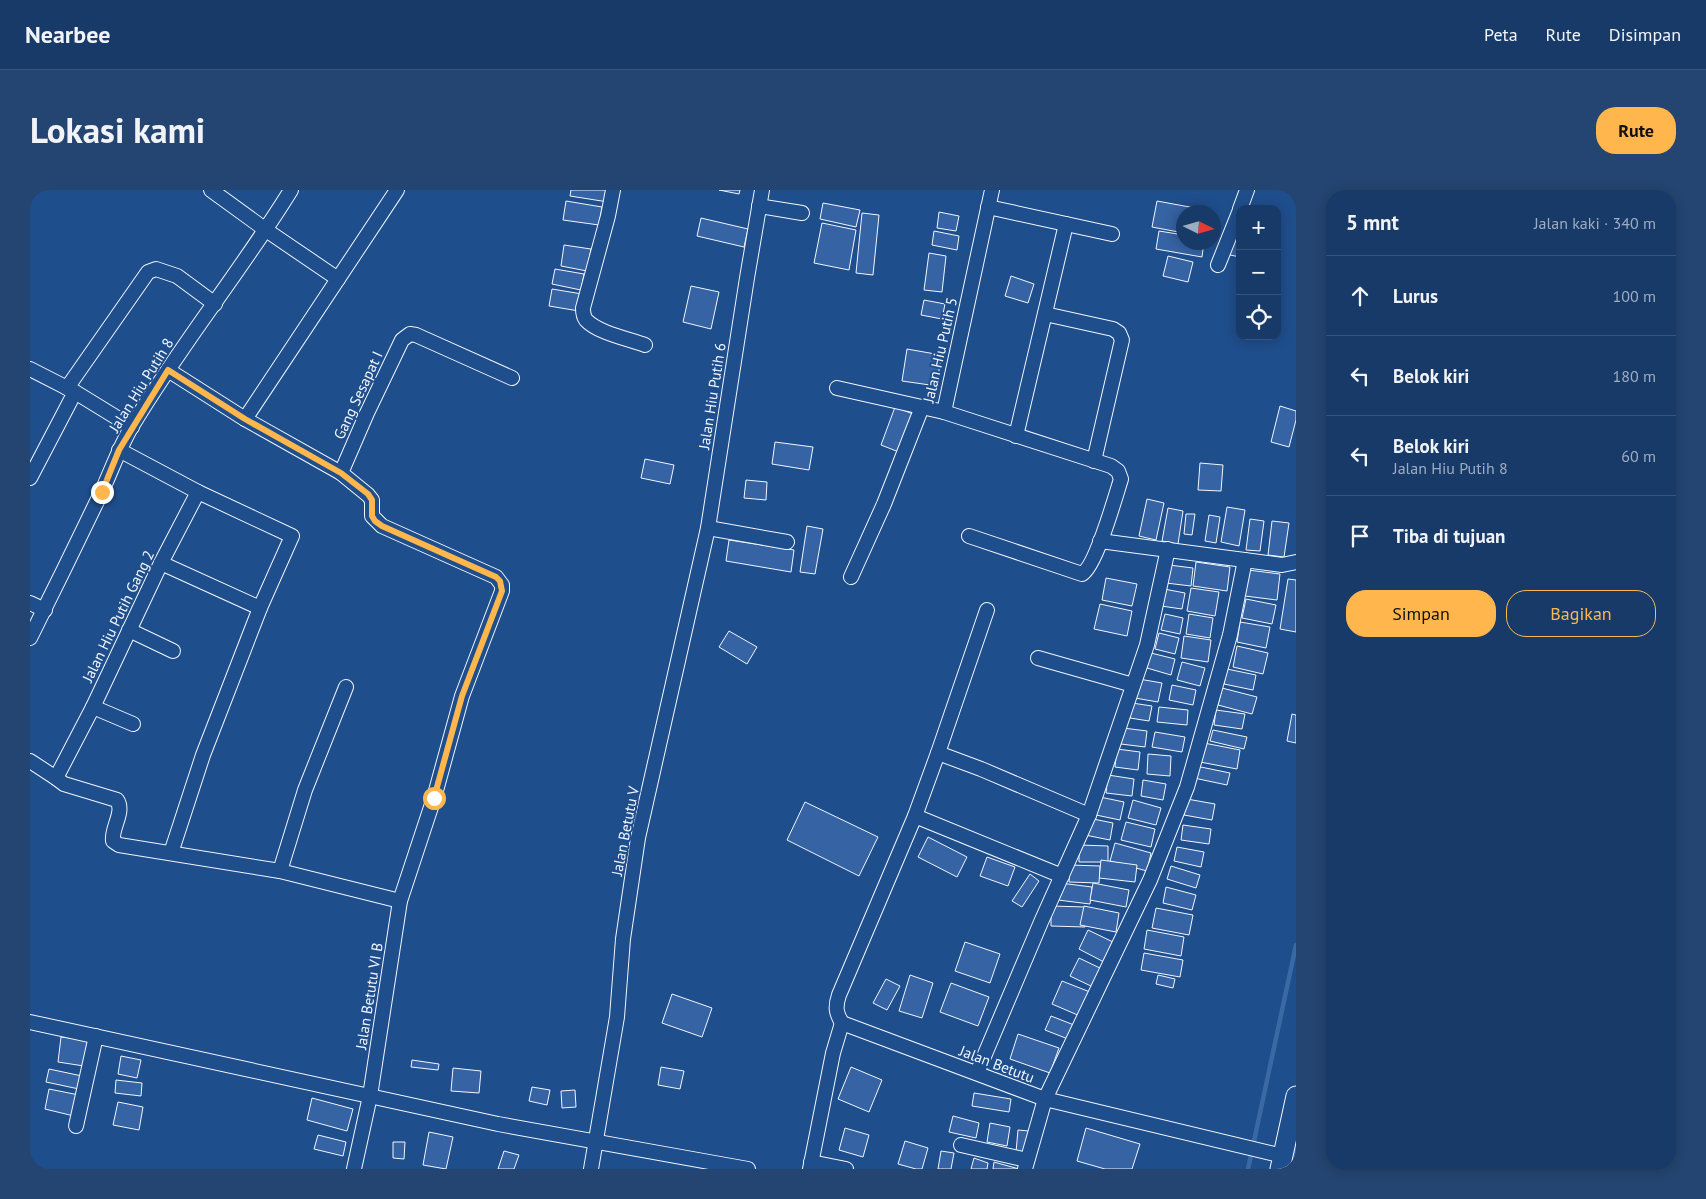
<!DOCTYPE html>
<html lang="id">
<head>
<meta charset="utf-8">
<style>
	body { margin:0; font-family:"PT Sans",sans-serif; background:#244571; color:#f1f3f6 }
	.controls { position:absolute; right:15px; top:15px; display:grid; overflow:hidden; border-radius:10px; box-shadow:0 2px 12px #0003 }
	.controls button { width:45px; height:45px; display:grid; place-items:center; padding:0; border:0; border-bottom:1px solid #36547d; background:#173a69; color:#f1f3f6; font:25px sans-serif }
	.compass { position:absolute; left:1146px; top:15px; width:45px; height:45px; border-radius:50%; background:#173a69; box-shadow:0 2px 12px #0003; rotate:95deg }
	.stop { position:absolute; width:15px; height:15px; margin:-11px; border:4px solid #ffb74d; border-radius:50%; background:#fff }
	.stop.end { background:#ffb74d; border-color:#fff; box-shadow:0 1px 5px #0008 }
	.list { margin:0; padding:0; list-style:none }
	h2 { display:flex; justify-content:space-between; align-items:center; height:65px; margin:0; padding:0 20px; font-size:21px }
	h2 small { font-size:16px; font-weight:400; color:#9eadc0 }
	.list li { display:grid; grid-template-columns:32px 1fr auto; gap:15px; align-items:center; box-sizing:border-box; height:80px; padding:0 20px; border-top:1px solid #36547d }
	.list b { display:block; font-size:19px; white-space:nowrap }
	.list p { margin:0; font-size:16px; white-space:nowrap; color:#9eadc0 }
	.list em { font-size:16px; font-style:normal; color:#9eadc0 }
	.actions { display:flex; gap:10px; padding:15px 20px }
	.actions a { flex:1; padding:11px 0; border:1px solid #ffb74d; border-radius:20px; text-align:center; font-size:18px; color:#ffb74d }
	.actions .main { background:#ffb74d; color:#111 }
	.icon { flex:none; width:28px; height:28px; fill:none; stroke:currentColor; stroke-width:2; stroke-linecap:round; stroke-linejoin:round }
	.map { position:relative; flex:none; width:1266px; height:979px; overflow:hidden; border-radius:20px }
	header { display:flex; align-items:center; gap:30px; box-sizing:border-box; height:70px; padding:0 25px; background:#173a69; border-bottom:1px solid #36547d }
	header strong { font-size:24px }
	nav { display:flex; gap:28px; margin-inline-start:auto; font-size:18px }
	.intro { display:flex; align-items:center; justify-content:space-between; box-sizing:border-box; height:120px; padding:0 30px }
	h1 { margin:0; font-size:35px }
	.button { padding:12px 22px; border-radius:20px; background:#ffb74d; color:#111; font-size:18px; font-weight:700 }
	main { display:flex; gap:30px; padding:0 30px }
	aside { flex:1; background:#173a69; border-radius:20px; box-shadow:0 2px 12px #0003 }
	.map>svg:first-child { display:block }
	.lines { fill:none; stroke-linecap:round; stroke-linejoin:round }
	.stream { stroke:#3b69a3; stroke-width:4.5 }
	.building { fill:#3563a3; stroke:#f2f6ff }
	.minor-casing { stroke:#f2f6ff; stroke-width:16 }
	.secondary-casing { stroke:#f2f6ff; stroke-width:21 }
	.minor { stroke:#1f4e8c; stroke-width:14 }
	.secondary { stroke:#1f4e8c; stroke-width:19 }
	.route { stroke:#ffb74d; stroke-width:6 }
	.labels { text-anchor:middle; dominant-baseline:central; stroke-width:4; stroke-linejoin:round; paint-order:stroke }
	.street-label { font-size:15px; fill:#f2f6ff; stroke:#1f4e8c }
</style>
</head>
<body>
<header>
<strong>Nearbee</strong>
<nav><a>Peta</a><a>Rute</a><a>Disimpan</a></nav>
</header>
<div class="intro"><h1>Lokasi kami</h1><a class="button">Rute</a></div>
<main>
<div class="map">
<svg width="1266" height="979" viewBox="0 0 1266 979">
	<rect width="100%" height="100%" fill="#1f4e8c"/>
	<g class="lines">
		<g class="stream">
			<path d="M1218,979L1266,755"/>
			<path d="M1262,979L1266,960"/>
		</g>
	</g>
	<g class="building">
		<path d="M541,0H580L578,12L540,6Z"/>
		<path d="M689,0H710L709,4Z"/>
		<path d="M536,11L572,17L569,35L533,30Z"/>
		<path d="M1127,11L1176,20V22H1154V43L1122,37Z"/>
		<path d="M793,13L830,20L826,37L790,29Z"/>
		<path d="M909,22L929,26L926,41L907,38Z"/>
		<path d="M832,23L849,25L843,85L826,83Z"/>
		<path d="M671,28L718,39L714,57L667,46Z"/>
		<path d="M792,33L826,40L819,80L784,73Z"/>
		<path d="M904,41L929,46L927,60L902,55Z"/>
		<path d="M1129,41L1154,45V52H1174L1172,67L1126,59Z"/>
		<path d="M1205,44L1210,46V67L1200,65Z"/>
		<path d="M534,55L561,59L557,81L531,76Z"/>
		<path d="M899,63L916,66L912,102L894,100Z"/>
		<path d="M1138,66L1163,72L1158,92L1133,86Z"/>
		<path d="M525,79L554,84L551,100L522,94Z"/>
		<path d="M981,86L1004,94L998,113L975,106Z"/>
		<path d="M661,96L689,102L681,139L653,132Z"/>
		<path d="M522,99L552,104L549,121L519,116Z"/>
		<path d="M894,110L915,114L912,129L891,125Z"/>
		<path d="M877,159L911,165L907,196L872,191Z"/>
		<path d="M1250,216L1266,221V230L1259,257L1241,252Z"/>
		<path d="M865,217L883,224L869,262L851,255Z"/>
		<path d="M745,252L783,257L779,280L742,274Z"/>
		<path d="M615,269L644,275L640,294L611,288Z"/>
		<path d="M1170,273L1193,275L1191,301L1168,300Z"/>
		<path d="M716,290L737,292L736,310L714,308Z"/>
		<path d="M1117,309L1134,313L1126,350L1109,346Z"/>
		<path d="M1197,317L1215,320L1209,356L1191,352Z"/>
		<path d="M1138,318L1153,321L1148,354L1132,351Z"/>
		<path d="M1156,324H1165L1162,345L1154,344Z"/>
		<path d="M1179,325L1190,327L1186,353L1175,351Z"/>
		<path d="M1220,329L1234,331L1230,361L1216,360Z"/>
		<path d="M1242,331L1259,333L1254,367L1238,365Z"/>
		<path d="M777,336L793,339L785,384L770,382Z"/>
		<path d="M699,350L764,360L761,382L696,371Z"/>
		<path d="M1166,372L1200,377L1197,401L1163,396Z"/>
		<path d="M1139,375L1163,378L1161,396L1136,393Z"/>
		<path d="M1218,380L1250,384L1247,410L1215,406Z"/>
		<path d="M1076,388L1107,394L1102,416L1072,410Z"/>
		<path d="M1258,389L1266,390V442L1250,439Z"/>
		<path d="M1161,398L1189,402L1185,426L1157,421Z"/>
		<path d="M1134,399L1155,403L1152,419L1131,416Z"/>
		<path d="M1216,409L1246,415L1242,434L1212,428Z"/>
		<path d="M1070,414L1102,421L1097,446L1064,439Z"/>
		<path d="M1135,424L1153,428L1150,444L1131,440Z"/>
		<path d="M1159,424L1183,428L1180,448L1156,444Z"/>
		<path d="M1210,432L1240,437L1236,458L1207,452Z"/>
		<path d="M699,441L727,457L717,474L689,457Z"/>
		<path d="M1129,443L1149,448L1145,464L1125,459Z"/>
		<path d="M1154,446L1181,450L1178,472L1151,468Z"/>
		<path d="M1207,456L1238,463L1233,484L1203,477Z"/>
		<path d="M1121,463L1145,469L1141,485L1117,478Z"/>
		<path d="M1152,472L1175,478L1170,496L1147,490Z"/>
		<path d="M1197,479L1226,485L1223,500L1194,494Z"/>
		<path d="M1109,489L1132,493L1128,512L1105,508Z"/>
		<path d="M1142,495L1166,500L1163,515L1139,510Z"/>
		<path d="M1192,498L1227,507L1222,524L1188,515Z"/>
		<path d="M1102,513L1122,516L1119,531L1100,528Z"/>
		<path d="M1129,517L1158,520L1157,535L1127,532Z"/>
		<path d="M1186,520L1215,524L1212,539L1184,535Z"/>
		<path d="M1262,524L1266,525V553L1257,551Z"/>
		<path d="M1093,538L1117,541L1115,557L1091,554Z"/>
		<path d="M1183,540L1217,547L1214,559L1180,551Z"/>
		<path d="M1125,542L1155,547L1152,562L1122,557Z"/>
		<path d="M1174,553L1210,560L1207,579L1170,572Z"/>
		<path d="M1087,559L1110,562L1108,580L1085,577Z"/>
		<path d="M1118,564L1141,566L1140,586L1117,584Z"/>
		<path d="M1166,576L1200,583L1197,595L1164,588Z"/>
		<path d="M1078,585L1104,589L1102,606L1076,603Z"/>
		<path d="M1113,590L1136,594L1133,610L1111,606Z"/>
		<path d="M1070,607L1094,612L1090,630L1066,625Z"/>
		<path d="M1157,609L1185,614L1182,630L1154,625Z"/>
		<path d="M1103,610L1131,618L1126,635L1098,628Z"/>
		<path d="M775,612L848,647L829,686L757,650Z"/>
		<path d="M1058,628L1083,633L1080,650L1055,645Z"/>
		<path d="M1096,632L1125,639L1121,657L1091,650Z"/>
		<path d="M1153,635L1181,639L1179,654L1151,650Z"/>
		<path d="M898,647L937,667L927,687L888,667Z"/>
		<path d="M1085,653L1121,663L1117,681L1080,671Z"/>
		<path d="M1049,655L1078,656V672H1049Z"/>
		<path d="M1147,657L1174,662L1171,677L1144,671Z"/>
		<path d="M957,667L985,677L978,696L950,686Z"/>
		<path d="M1071,670L1107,675L1105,692L1069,688Z"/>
		<path d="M1040,675L1070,676L1069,693L1039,692Z"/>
		<path d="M1141,676L1170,685L1166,698L1137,689Z"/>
		<path d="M1000,684L1009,691L992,717L982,711Z"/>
		<path d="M1030,693L1062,697L1060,714L1028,710Z"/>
		<path d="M1063,693L1099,700L1096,717L1060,710Z"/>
		<path d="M1136,697L1166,705L1162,720L1133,713Z"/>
		<path d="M1021,716L1056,717L1055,737L1021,736Z"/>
		<path d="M1054,716L1089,723L1086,742L1050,735Z"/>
		<path d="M1126,718L1163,725L1159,745L1122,738Z"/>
		<path d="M1058,740L1083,752L1074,772L1049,759Z"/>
		<path d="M1117,740L1154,747L1151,766L1114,759Z"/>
		<path d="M935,752L970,764L960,793L925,781Z"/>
		<path d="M1114,763L1153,770L1150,787L1111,780Z"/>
		<path d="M1049,768L1072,779L1063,797L1040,786Z"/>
		<path d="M880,785L903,793L892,828L869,821Z"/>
		<path d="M1128,785L1145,789L1143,798L1126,794Z"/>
		<path d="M856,789L870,796L857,820L843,813Z"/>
		<path d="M1032,791L1060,802L1050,826L1022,814Z"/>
		<path d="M921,793L959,807L948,836L910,822Z"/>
		<path d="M642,804L682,818L672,847L632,833Z"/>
		<path d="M1021,826L1044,835L1038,849L1015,840Z"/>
		<path d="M988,844L1029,858L1020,883L980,869Z"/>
		<path d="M31,847L58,850L54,876L28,872Z"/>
		<path d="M91,866L111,870L107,888L88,884Z"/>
		<path d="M382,870L409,874L408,880L381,877Z"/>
		<path d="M631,877L654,881L650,899L628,895Z"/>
		<path d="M821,877L852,890L839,922L808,909Z"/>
		<path d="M423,878L451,881L449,903L421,901Z"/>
		<path d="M19,879L52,886L49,899L16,892Z"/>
		<path d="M86,890L112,893L111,906L85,903Z"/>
		<path d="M502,897L520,900L517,915L499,911Z"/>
		<path d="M19,899L49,905L44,926L15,919Z"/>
		<path d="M545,900L546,917L532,918L531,901Z"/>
		<path d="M944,903L981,909L979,922L942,916Z"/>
		<path d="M282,908L323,919L317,941L277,930Z"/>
		<path d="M88,912L113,917L109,940L83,935Z"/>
		<path d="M923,926L949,933L946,948L919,942Z"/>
		<path d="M960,933L980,937L977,956L957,952Z"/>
		<path d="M815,938L839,945L833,967L809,960Z"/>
		<path d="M1056,938L1110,954L1102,979H1075L1047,971Z"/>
		<path d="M988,940L999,941L997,963L986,962Z"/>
		<path d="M399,942L423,947L416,979L393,975Z"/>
		<path d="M288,945L316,952L313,966L284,959Z"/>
		<path d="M875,951L898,958L892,979H886L868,974Z"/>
		<path d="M363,952H375L374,969L363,968Z"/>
		<path d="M474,961L489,965L484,979H468Z"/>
		<path d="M911,961L924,963L921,979H908Z"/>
		<path d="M944,968L958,973L957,979H941Z"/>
		<path d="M964,972L989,979H963Z"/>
	</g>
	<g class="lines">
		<defs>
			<g id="minor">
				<path d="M181,0L236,40L308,89"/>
				<path d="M583,0L578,26L553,118C553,122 553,126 556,130C568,143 599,149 615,155"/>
				<path d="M732,0L717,88L678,338L757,352"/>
				<path d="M729,16L772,23"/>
				<path d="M958,17L1082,44"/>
				<path d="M1210,19L1217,0"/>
				<path d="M1188,75L1210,20"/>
				<path d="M1015,124L1083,139L1089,143L1092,150L1064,271"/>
				<path d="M0,179L45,202L102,237"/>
				<path d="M138,180L215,229L311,283L338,305L342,310V326L352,336L466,387L472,395V401L432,506L404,608L370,711L340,906L324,979"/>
				<path d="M37,198L118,82L126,79L147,86L185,114"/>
				<path d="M807,198L914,222L962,0"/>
				<path d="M914,222L1081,276L1088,281L1091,289C1085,308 1066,376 1052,384L939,346"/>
				<path d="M215,229L367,0"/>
				<path d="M986,246L1036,34"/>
				<path d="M89,260L168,302L262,346L230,418L173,565L141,663"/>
				<path d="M311,283L337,223L372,150L380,144L386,145L482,188"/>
				<path d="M0,288L45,202"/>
				<path d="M168,302L131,373L63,517L26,588L34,594L87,610C95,622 81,638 83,651L89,655L250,681L370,711"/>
				<path d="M1070,351L1252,375L1266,372"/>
				<path d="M131,373L230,418"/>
				<path d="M821,387L854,314L892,217"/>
				<path d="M0,413L15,420"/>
				<path d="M99,440L143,461"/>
				<path d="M0,448C24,400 47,353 70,305C81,282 89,258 102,236C151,154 211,81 261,0"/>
				<path d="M1008,468L1103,495"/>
				<path d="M63,517L103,534"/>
				<path d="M908,563L957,420"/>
				<path d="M0,571L26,588"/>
				<path d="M885,626L1032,686"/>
				<path d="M250,681L275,600L316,497"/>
				<path d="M0,832L468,934L718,979"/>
				<path d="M812,833C806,823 805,817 809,805L885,626L908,563L951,579L1059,625"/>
				<path d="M947,883L1011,732L1059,625L1117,455L1138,359"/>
				<path d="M46,936L66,846"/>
				<path d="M931,955L997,970"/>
				<path d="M781,972L816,979"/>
				<path d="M561,979L587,827L593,749L608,648L678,338"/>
				<path d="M780,979L803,863L812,833L1015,909L1253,966"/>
				<path d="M995,979L1015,909L1120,690L1157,597L1200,445L1215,370"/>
			</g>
			<path id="secondary" d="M1250,979L1266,906"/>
		</defs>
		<use href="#minor" class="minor-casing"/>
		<use href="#secondary" class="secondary-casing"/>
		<use href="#minor" class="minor"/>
		<use href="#secondary" class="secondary"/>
	</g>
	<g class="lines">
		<path class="route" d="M72,302L89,260L138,180L215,229L311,283L338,304L342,310V326L345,331L352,336L466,387L470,391L472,401L432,506L404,608"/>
	</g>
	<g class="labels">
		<g class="street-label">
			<text transform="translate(910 160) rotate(-77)">Jalan Hiu Putih 5</text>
			<text transform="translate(111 195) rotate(-58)">Jalan Hiu Putih 8</text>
			<text transform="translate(328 205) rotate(-65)">Gang Sesapat I</text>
			<text transform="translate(682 206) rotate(-81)">Jalan Hiu Putih 6</text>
			<text transform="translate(88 426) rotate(-64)">Jalan Hiu Putih Gang 2</text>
			<text transform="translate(595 641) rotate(-79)">Jalan Betutu V</text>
			<text transform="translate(339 806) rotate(-81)">Jalan Betutu VI B</text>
			<text transform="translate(967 874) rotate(21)">Jalan Betutu</text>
		</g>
	</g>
</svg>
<div class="controls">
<button>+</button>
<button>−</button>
<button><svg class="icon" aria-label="locate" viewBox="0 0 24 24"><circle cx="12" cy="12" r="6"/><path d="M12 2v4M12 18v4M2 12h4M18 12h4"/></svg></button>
</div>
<svg class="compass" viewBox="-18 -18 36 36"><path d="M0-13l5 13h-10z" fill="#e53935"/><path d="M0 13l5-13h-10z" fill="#9eadc0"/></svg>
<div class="stop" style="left:404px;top:608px"></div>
<div class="stop end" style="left:72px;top:302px"></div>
</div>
<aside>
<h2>5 mnt<small>Jalan kaki · 340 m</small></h2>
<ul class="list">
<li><svg class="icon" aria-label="ahead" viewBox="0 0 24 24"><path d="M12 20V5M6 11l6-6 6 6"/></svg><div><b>Lurus</b></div><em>100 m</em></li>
<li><svg class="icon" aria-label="left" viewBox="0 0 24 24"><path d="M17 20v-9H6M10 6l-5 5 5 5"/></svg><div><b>Belok kiri</b></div><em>180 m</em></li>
<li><svg class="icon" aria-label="left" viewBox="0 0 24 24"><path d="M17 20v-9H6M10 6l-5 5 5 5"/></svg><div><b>Belok kiri</b><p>Jalan Hiu Putih 8</p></div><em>60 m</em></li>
<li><svg class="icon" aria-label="arrive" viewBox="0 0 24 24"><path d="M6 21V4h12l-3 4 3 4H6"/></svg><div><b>Tiba di tujuan</b></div></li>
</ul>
<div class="actions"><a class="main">Simpan</a><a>Bagikan</a></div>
</aside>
</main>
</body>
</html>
